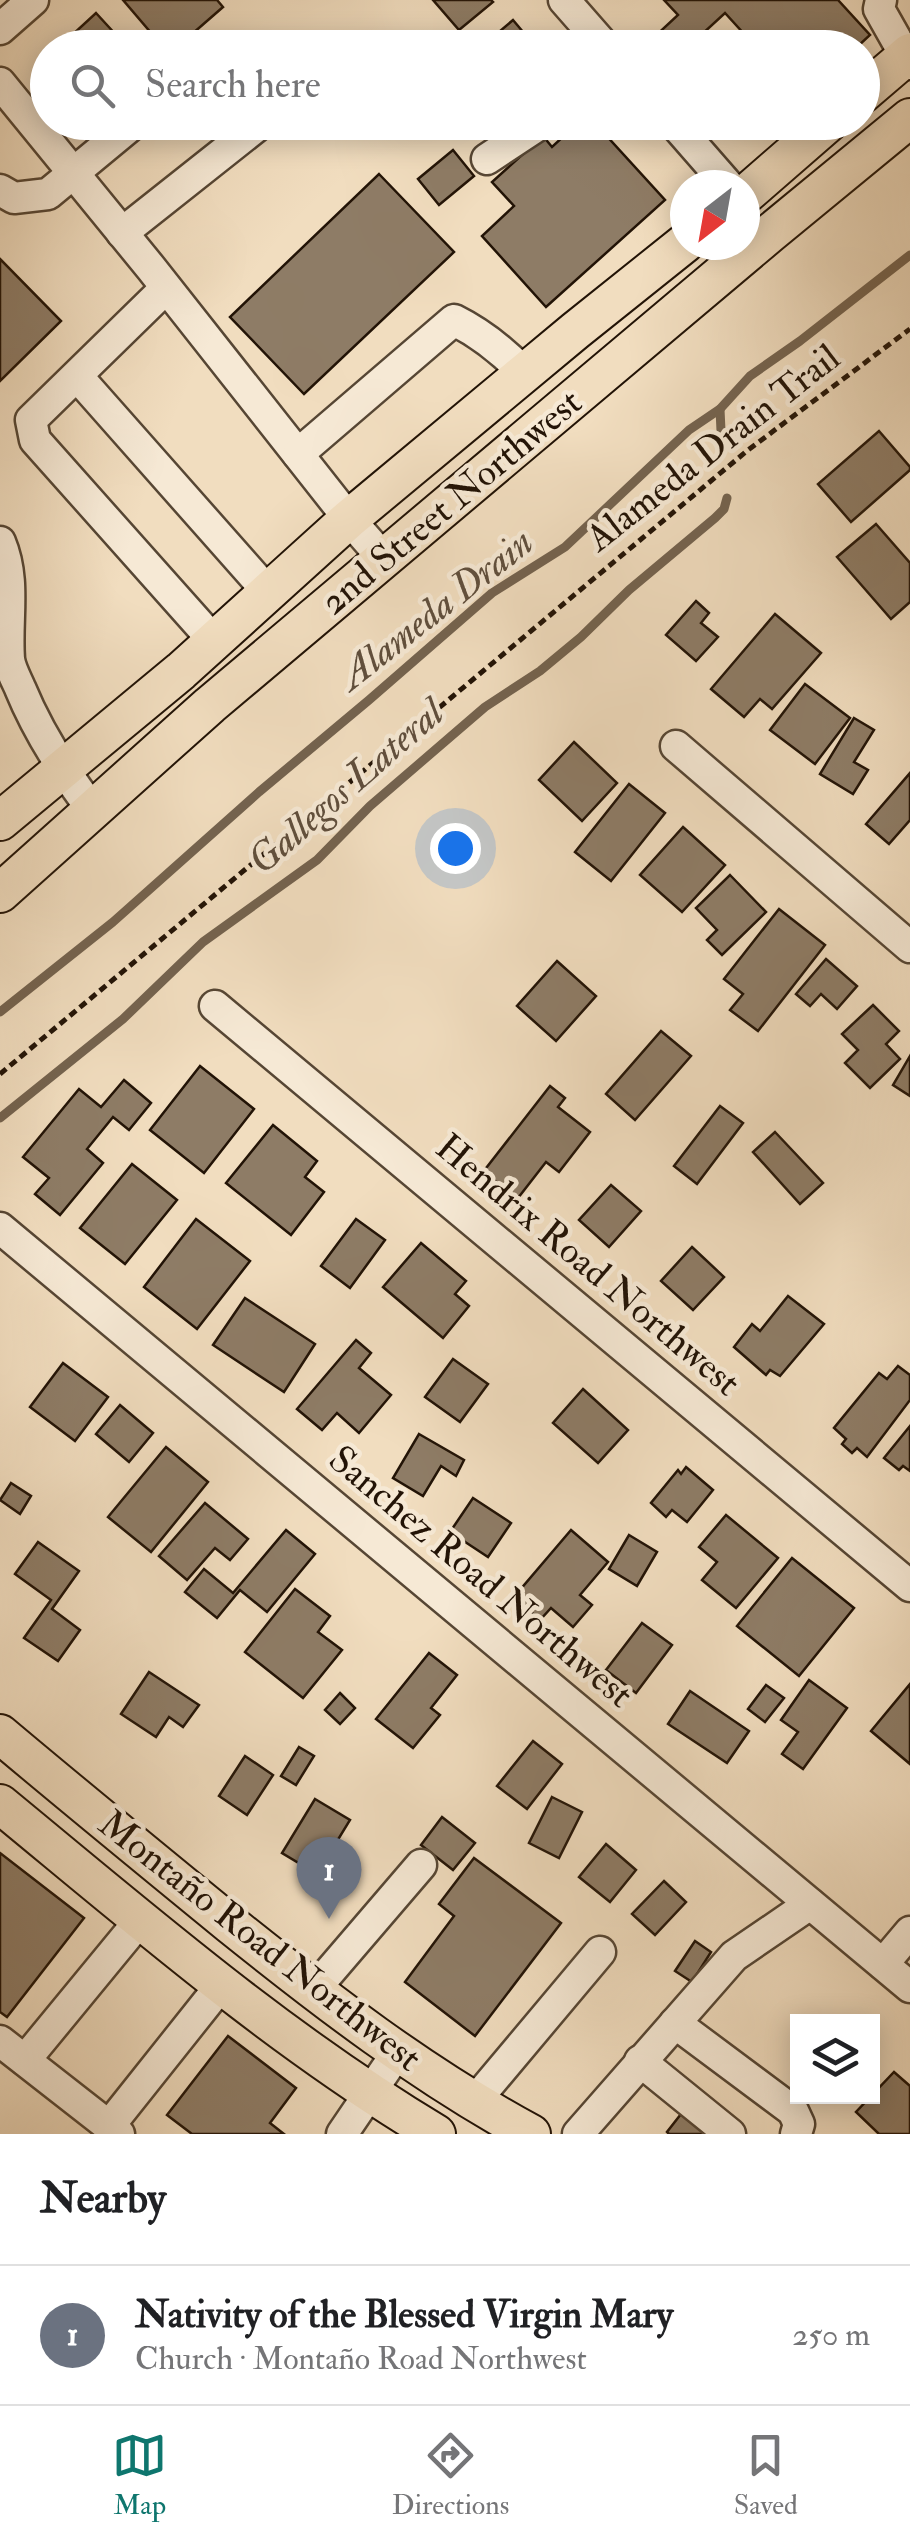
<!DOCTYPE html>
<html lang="en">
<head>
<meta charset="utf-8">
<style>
	body { margin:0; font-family:"IM FELL Double Pica",serif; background:#f6f6f6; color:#202124 }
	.controls { position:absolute; right:30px; bottom:30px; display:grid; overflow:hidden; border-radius:0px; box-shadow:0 5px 25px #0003 }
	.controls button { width:90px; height:90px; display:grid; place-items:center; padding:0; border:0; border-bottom:2px solid #e0e0e0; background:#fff; color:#202124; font:50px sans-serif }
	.compass { position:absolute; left:670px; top:170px; width:90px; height:90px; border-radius:50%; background:#fff; box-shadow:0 5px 25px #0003; rotate:211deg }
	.you { position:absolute; left:455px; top:848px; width:35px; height:35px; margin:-25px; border:8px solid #fff; border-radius:50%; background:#1a73e8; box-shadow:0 0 0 15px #1a73e833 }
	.badge { display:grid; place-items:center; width:65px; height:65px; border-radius:50%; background:#0f766e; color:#fff; font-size:32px; font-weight:700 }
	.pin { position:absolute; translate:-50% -82px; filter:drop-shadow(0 2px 5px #0008) }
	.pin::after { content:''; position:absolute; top:52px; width:35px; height:30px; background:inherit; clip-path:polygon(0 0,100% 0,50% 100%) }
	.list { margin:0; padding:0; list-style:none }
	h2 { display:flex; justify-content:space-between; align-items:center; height:130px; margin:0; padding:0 40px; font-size:42px }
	h2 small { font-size:32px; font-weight:400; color:#757577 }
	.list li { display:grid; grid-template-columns:65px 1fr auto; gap:30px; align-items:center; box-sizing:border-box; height:140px; padding:0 40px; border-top:2px solid #e0e0e0 }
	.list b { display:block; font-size:38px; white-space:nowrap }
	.list p { margin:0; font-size:32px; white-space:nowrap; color:#757577 }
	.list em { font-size:32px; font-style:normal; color:#757577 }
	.icon { flex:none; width:55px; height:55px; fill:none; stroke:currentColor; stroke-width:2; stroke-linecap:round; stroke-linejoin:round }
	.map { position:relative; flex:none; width:910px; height:2134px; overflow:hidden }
	.search { position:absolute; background:#fff; box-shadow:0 5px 25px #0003; left:30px; right:30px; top:30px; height:110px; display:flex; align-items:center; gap:25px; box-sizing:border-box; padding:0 35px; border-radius:55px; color:#757577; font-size:38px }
	.sheet { height:270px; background:#fff }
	nav { display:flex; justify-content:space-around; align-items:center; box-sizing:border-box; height:140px; border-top:2px solid #e0e0e0; background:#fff; font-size:28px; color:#757577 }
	nav a { display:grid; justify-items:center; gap:5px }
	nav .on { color:#0f766e }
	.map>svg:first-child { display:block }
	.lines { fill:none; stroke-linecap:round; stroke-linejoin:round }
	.stream { stroke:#74634f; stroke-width:9 }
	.building { fill:#8e7c66; stroke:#221306; stroke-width:2.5 }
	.minor-casing { stroke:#564634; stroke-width:35 }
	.major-casing { stroke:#221306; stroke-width:42 }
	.path { stroke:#221306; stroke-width:5; stroke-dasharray:8 5; stroke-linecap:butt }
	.minor { stroke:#f6e9d5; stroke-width:30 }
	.major { stroke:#f1ddbf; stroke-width:38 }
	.labels { text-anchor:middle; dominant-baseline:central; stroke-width:9; stroke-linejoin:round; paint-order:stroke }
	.street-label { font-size:38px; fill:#221306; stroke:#f6e9d5 }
	.water-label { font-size:40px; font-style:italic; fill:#604f3d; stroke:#f6e9d5 }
</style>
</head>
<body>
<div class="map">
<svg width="910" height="2134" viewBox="0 0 910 2134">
	<rect width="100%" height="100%" fill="#f1ddbf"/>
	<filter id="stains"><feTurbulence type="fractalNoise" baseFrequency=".002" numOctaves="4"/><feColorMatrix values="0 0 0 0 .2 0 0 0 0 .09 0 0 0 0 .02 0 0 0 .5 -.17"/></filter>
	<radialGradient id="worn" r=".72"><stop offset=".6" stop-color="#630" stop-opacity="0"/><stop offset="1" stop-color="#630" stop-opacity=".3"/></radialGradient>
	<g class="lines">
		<g class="stream">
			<path d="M720,409L721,431"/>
			<path d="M0,1012L113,922L259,792L369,700L492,593L565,547L689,430L720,409L750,376L800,341L910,255"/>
			<path d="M0,1118L123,1019L203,942L317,860L370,806L485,707L540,671L581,637L629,590L715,518L724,509L727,498"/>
		</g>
	</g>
	<g class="building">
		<path d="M123,0H217L223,7L176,48H164Z"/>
		<path d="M433,0H491L493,2L459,30Z"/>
		<path d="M664,0H838L870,35L856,48H757L725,13L687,48H658L651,40L678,15Z"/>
		<path d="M96,13L128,48H58Z"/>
		<path d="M513,20L534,45L530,48H480Z"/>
		<path d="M579,122H615L604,133L665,200L546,307L482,236L514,206L492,182L543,136L552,147Z"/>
		<path d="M453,150L474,176L439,205L418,179Z"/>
		<path d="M379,174L454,252L304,394L230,317Z"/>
		<path d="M0,259L61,321L0,381Z"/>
		<path d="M879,431L910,467V470L851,522L818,484Z"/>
		<path d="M876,524L910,563V602L891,619L837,557Z"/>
		<path d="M696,601L709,613L701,623L718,637L696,661L666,635Z"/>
		<path d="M775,614L821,653L772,709L760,699L744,717L711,689Z"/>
		<path d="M805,684L850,718L815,764L770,730Z"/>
		<path d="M854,718L874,730L854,762L868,770L853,794L820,774Z"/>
		<path d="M574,742L617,783L582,821L539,780Z"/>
		<path d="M910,773V820L889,844L866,824Z"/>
		<path d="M629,784L665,813L611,881L575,852Z"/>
		<path d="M683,827L725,865L682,912L640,875Z"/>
		<path d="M730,875L766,912L722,955L707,940L717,930L696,908Z"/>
		<path d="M779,909L825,945L758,1031L730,1010L743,994L724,979Z"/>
		<path d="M826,959L857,986L837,1009L821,994L810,1006L796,994Z"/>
		<path d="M557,961L596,996L556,1041L517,1006Z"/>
		<path d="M873,1005L899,1031L886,1044L900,1059L870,1088L845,1063L858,1050L842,1034Z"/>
		<path d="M661,1031L691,1056L635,1120L606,1094Z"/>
		<path d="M910,1056V1096L893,1085Z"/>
		<path d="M200,1066L254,1109L204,1173L150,1130Z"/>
		<path d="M124,1080L151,1103L129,1130L113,1117L87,1149L103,1163L60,1215L35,1194L49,1178L23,1157L79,1089L101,1107Z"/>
		<path d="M550,1086L565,1098L558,1107L590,1132L559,1172L546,1162L518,1198L483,1172Z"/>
		<path d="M720,1106L743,1123L697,1184L674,1166Z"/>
		<path d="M273,1125L317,1161L305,1177L324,1192L291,1235L226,1183Z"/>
		<path d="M775,1132L823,1183L800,1204L753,1152Z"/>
		<path d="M132,1164L177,1200L125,1264L80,1228Z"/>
		<path d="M611,1185L641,1211L609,1247L579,1220Z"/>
		<path d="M196,1219L250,1261L197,1329L144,1287Z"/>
		<path d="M356,1219L385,1240L350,1288L321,1266Z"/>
		<path d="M421,1243L466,1281L455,1294L469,1306L443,1338L383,1287Z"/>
		<path d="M692,1247L724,1277L693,1310L661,1281Z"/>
		<path d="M788,1296L824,1324L780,1376L770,1370L766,1375L734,1347L752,1324L760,1331Z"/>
		<path d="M245,1298L315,1344L284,1392L213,1345Z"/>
		<path d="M356,1340L371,1353L359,1368L391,1395L359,1433L337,1413L322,1430L297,1409Z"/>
		<path d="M453,1359L488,1384L460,1422L425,1397Z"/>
		<path d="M63,1363L108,1397L75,1441L30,1407Z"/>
		<path d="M898,1366L910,1375V1400L867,1457L857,1448L852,1453L842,1444L846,1439L834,1428L879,1373L887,1379Z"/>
		<path d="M583,1389L628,1430L598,1463L553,1423Z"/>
		<path d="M120,1405L153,1433L129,1462L96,1434Z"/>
		<path d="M910,1426V1471L903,1466L899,1470L884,1458Z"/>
		<path d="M419,1434L464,1460L456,1476L441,1466L423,1496L393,1478Z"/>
		<path d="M166,1447L208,1482L151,1552L108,1517Z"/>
		<path d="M686,1467L713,1490L687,1522L672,1510L666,1517L651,1503L678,1470L681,1474Z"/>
		<path d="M11,1483L31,1496L20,1514L0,1500Z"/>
		<path d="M473,1498L511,1523L488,1557L450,1532Z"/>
		<path d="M205,1503L248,1539L230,1560L215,1548L187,1580L159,1556Z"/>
		<path d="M726,1515L778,1558L736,1608L702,1580L717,1562L699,1547Z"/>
		<path d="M286,1530L315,1554L267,1612L240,1590L217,1618L185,1592L204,1569L233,1593Z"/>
		<path d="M571,1530L608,1562L580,1595L592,1605L573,1627L551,1608L540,1620L514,1597Z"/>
		<path d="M629,1535L657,1552L637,1586L609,1569Z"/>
		<path d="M38,1542L79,1571L52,1609L80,1630L58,1661L24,1638L51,1600L15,1574Z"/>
		<path d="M792,1558L854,1608L799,1676L737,1626Z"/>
		<path d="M295,1589L330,1616L318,1632L342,1650L303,1698L245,1652Z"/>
		<path d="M642,1623L672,1645L636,1693L606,1670Z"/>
		<path d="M429,1653L457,1675L431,1708L440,1715L413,1748L376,1719Z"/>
		<path d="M149,1672L199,1705L183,1727L169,1717L156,1737L121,1714Z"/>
		<path d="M809,1680L847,1708L803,1769L782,1754L798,1732L781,1720Z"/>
		<path d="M910,1684V1764L871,1731Z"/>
		<path d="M766,1685L784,1698L765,1722L748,1709Z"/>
		<path d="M690,1691L749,1731L727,1763L668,1724Z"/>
		<path d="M340,1693L355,1708L340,1724L325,1710Z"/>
		<path d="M533,1741L562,1764L527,1809L497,1786Z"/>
		<path d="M299,1747L314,1756L296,1785L281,1776Z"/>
		<path d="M245,1756L273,1775L247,1815L219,1796Z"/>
		<path d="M552,1797L582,1812L559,1858L529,1843Z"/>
		<path d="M315,1799L350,1820L317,1874L282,1853Z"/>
		<path d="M442,1817L475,1843L453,1870L421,1845Z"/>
		<path d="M606,1844L636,1870L610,1902L579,1877Z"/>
		<path d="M0,1853L84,1918L7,2017L0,2012Z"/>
		<path d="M474,1858L561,1923L475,2036L405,1982L454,1916L439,1904Z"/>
		<path d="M664,1881L686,1902L655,1935L632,1914Z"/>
		<path d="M695,1941L711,1952L692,1982L675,1971Z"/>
		<path d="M228,2036L296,2088L270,2123L284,2134H192L167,2115Z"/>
		<path d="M894,2072L910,2086V2134H879L856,2112Z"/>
		<path d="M681,2114L708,2134H669L667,2132Z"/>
	</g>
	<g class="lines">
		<defs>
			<g id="minor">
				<path d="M564,0L606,48"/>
				<path d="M881,0L879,9L910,64"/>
				<path d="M0,29L33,0"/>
				<path d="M0,83L151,268L349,519L384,559"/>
				<path d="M673,122L728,185"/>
				<path d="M487,159L543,122"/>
				<path d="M0,190L14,198L48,194L135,122"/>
				<path d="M122,233L262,122"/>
				<path d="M166,288L31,420L35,440L214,641"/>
				<path d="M77,376L268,592"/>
				<path d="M298,454L454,320C482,334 503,351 524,373"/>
				<path d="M0,542C16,580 6,619 9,659C10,668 16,679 20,688C38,732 63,771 92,809"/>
				<path d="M676,746L910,947"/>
				<path d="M215,1006L910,1586"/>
				<path d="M0,1228L910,1987"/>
				<path d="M883,1964L910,1932"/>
				<path d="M313,1991L421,1865"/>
				<path d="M675,2023L793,2111L799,2124L796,2134"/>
				<path d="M0,2041L119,2134"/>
				<path d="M25,2060L141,1919"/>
				<path d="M640,2061L730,2134"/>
				<path d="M475,2101L600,1952"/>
				<path d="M109,2126L222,1984"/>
				<path d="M342,2134L397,2053"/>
				<path d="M578,2134L734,1956L810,1904"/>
			</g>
			<g id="major">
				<path d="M862,94L910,53"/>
				<path d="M745,195L829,122"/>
				<path d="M0,821L181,671L349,519L575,331L685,243"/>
				<path d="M0,893L210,705L769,234L910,118"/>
				<path d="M0,1734C76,1798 153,1861 230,1924C326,2001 422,2075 531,2134"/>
				<path d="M0,1804C141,1920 279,2040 436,2134"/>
			</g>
		</defs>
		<use href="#minor" class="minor-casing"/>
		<use href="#major" class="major-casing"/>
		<path class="path" d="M0,1074L748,450L910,329"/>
		<use href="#minor" class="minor"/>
		<use href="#major" class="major"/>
	</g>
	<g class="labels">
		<g class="street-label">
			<text transform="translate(713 448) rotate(-38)">Alameda Drain Trail</text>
			<text transform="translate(451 502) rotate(-40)">2nd Street Northwest</text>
			<text transform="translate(588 1265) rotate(40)">Hendrix Road Northwest</text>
			<text transform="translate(481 1577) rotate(40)">Sanchez Road Northwest</text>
			<text transform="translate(260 1941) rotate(38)">Montaño Road Northwest</text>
		</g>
		<g class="water-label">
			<text transform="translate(436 609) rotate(-38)">Alameda Drain</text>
			<text transform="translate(346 787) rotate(-41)">Gallegos Lateral</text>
		</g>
	</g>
	<rect width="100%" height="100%" filter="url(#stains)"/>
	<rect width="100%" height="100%" fill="url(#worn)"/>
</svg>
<div class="controls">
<button><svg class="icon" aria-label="layers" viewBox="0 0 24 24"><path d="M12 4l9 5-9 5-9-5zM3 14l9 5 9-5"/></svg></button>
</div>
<svg class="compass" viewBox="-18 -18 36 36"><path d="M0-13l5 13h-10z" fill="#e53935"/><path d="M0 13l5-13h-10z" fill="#757577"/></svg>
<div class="you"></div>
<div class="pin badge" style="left:329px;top:1919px;background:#6b7280">1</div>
<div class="search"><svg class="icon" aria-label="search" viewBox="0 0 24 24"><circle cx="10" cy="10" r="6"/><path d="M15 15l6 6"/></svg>Search here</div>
</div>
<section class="sheet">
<h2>Nearby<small></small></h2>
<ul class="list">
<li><span class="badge" style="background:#6b7280">1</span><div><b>Nativity of the Blessed Virgin Mary</b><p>Church · Montaño Road Northwest</p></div><em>250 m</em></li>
</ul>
</section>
<nav>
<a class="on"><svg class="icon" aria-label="map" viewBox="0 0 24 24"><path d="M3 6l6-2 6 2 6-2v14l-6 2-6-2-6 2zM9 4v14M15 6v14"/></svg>Map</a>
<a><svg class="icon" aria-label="directions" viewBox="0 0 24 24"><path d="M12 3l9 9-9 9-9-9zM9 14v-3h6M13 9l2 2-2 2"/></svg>Directions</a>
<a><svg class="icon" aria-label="saved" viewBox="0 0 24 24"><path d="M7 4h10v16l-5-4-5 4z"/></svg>Saved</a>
</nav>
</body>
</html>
